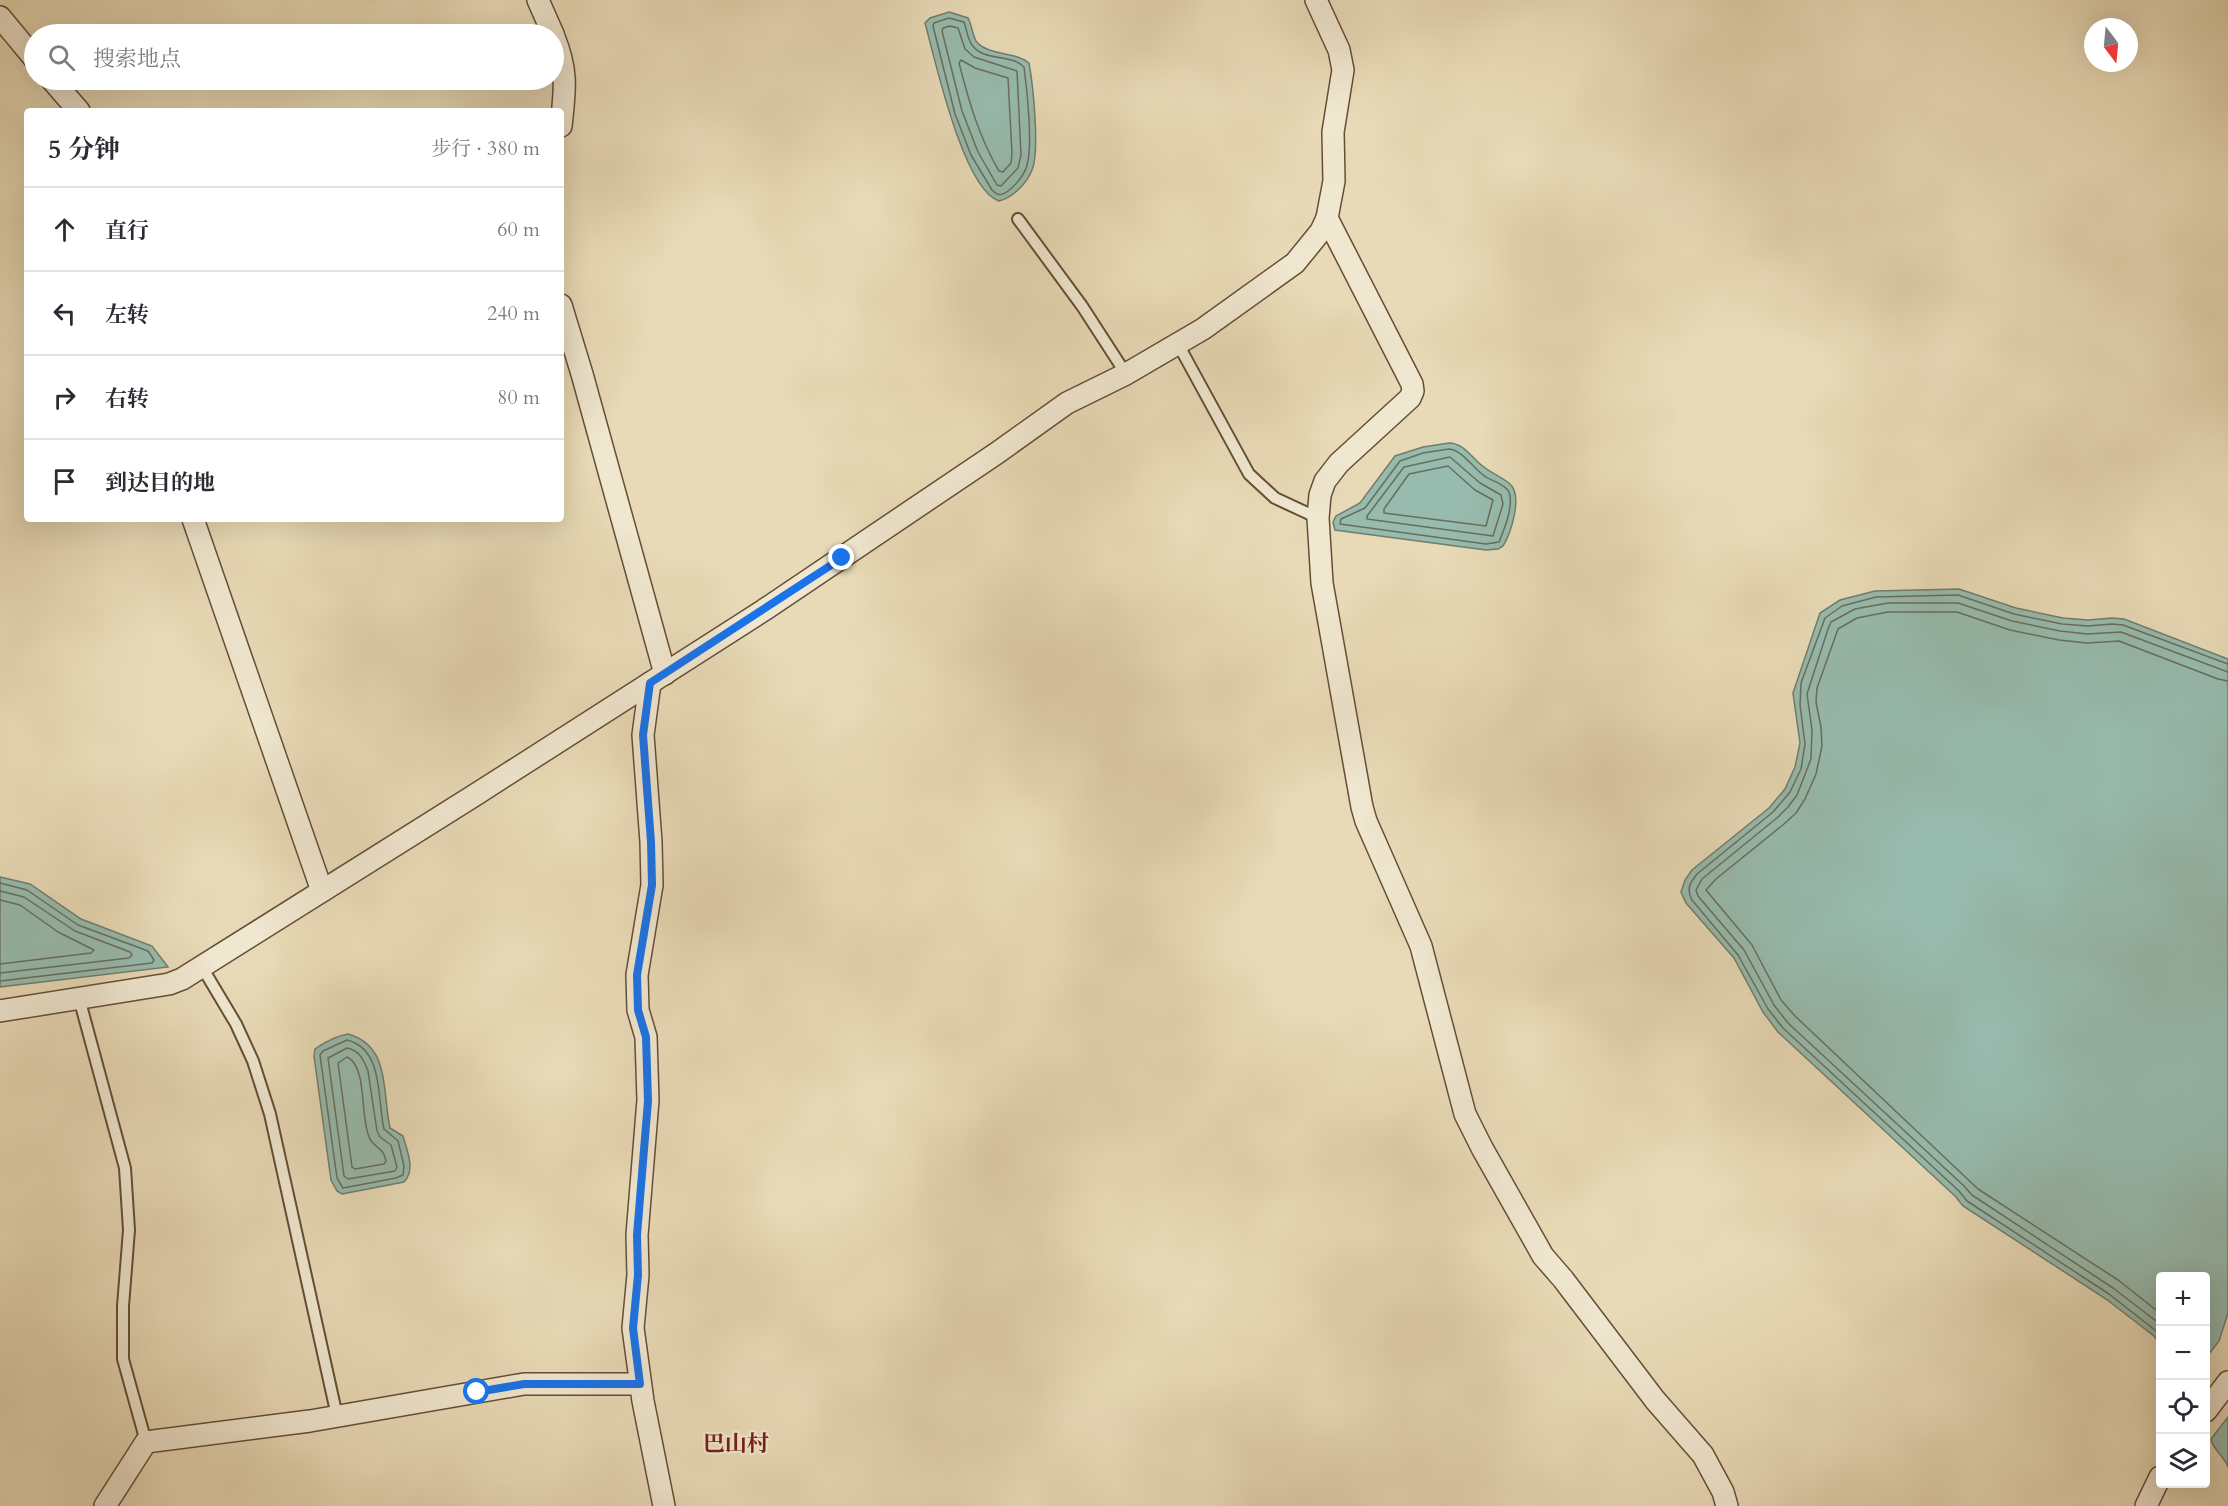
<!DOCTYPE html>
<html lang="zh">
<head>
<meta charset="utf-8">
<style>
	body { margin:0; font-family:Cardo,"Noto Serif SC",serif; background:#f2f2f3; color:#2b2b33 }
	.controls { position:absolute; right:18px; bottom:18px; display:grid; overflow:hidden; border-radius:6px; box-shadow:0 6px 24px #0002 }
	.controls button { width:54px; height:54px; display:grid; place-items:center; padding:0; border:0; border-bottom:2px solid #e1e1e2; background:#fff; color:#2b2b33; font:30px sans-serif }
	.compass { position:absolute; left:2084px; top:18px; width:54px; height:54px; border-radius:50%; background:#fff; box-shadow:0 6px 24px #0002; rotate:164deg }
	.stop { position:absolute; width:18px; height:18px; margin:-14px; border:4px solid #1a73e8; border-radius:50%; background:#fff }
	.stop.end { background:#1a73e8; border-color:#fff; box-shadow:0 2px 6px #0008 }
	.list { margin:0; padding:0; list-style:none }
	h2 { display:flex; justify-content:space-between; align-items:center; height:78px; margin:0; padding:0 24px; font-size:26px }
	h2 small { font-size:20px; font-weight:400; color:#7c7c81 }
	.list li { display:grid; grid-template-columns:39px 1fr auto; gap:18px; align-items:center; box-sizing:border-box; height:84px; padding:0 24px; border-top:2px solid #e1e1e2 }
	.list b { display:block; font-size:22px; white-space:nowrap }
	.list em { font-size:20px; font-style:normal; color:#7c7c81 }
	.icon { flex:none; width:33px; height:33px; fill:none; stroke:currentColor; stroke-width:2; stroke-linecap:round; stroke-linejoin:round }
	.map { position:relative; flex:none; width:2228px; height:1506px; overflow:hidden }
	.search { position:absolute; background:#fff; box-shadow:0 6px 24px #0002; left:24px; top:24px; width:540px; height:66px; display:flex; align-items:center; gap:15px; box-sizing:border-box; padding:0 21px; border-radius:33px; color:#7c7c81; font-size:22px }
	.panel { position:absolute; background:#fff; box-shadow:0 6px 24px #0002; left:24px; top:108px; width:540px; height:414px; border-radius:6px }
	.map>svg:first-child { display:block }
	.water { fill:#97bbae; stroke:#717d6d; stroke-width:1.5 }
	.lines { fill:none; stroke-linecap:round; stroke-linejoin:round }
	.shore { stroke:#686e5c; stroke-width:1.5 }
	.lane-casing { stroke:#654e36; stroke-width:14 }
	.street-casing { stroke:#654e36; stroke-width:24 }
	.lane { stroke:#f0e7d0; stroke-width:10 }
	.street { stroke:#f0e7d0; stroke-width:21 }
	.route { stroke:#1a73e8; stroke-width:8 }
	.labels { text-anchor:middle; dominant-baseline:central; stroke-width:4.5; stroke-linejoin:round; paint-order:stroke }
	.quarter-label { font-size:22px; font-weight:bold; fill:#7a1f14; stroke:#f0e7d0 }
</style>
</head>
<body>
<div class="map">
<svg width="2228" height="1506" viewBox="0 0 2228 1506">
	<rect width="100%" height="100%" fill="#e8dab6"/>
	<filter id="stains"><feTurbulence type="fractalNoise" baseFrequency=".00333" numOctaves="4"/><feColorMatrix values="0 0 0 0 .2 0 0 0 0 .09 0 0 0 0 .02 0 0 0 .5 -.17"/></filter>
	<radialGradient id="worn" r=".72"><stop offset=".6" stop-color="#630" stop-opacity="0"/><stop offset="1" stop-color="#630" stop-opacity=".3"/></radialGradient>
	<g class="water">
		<path d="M949,12L968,18C972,25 972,34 976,41C987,56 1015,51 1029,63C1033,85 1040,151 1032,170C1027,183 1013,198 999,201C963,189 935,59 925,23L930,18Z"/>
		<path d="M1449,443C1462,443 1470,455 1479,463C1488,472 1501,476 1510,484C1523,496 1511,533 1503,546L1498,549L1486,550L1335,530L1333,522L1336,516L1360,503L1395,456L1423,447Z"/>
		<path d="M1959,589L2016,608L2063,618L2088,620L2112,618L2124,619L2228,659V1313L2219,1341L2206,1358V1276H2160V1344L2154,1336L2106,1299L1963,1206L1955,1196L1778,1032L1763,1012L1734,958L1686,903L1681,892L1685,880L1692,870L1769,808L1785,789L1795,767L1800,743L1793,693L1820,613L1840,600L1875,591Z"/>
		<path d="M0,877L30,884L81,919L152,946L168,967L0,987Z"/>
		<path d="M348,1034C391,1046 382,1092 390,1128L403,1136C407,1151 416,1170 404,1182L342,1194L337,1191L331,1180L314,1056L315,1049C325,1042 336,1036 348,1034Z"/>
		<path d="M2228,1417V1467C2224,1456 2213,1450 2211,1439Z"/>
	</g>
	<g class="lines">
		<g class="shore">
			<path d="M949,18L964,22C967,30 967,38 972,45C984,62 1010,53 1024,67C1027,89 1033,145 1027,165C1025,174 1016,185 1008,191C1001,196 998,196 992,190L971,155L955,114L933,26L934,23Z"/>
			<path d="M950,26L958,28L965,49L974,57L1017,71L1021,155L1018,168L1001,186L997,185L978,152L962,111L942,31L943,28Z"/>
			<path d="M961,60L975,68L1008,78L1012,154L1011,163L1003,172L999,171C979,137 969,102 959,63Z"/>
			<path d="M1449,449C1463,450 1474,470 1486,477C1492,481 1505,484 1509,492C1514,506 1504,530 1499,542L1486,544L1340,524L1341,519L1365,508L1400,461L1423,453Z"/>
			<path d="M1450,457L1480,483L1501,495L1503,504L1493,536L1367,519V516L1404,467Z"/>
			<path d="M1448,466L1475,490L1493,500L1486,526L1384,513V509L1409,474Z"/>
			<path d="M0,883L27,890L78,925L148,951L154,960L152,963L0,981"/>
			<path d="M0,891L24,897L75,931L130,952L132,955L129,958L0,973"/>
			<path d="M0,900L20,905L58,932L94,950L91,953L0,964"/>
			<path d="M347,1040C384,1049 377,1099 384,1129L398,1141L404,1166L403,1175L396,1178L343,1188L337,1178L320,1055L323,1051Z"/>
			<path d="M347,1048C360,1051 363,1059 368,1071L377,1131L380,1137L391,1145L397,1167L395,1171L348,1179L344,1176L328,1058Z"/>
			<path d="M347,1057C364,1064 362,1103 365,1119C366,1127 367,1136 372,1142C380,1151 383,1148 386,1161L384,1164L355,1169L352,1167L338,1063Z"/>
			<path d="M2160,1313L2118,1280L1978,1189L1795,1016L1781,1000L1752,945L1706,890L1716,879L1784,824L1796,813L1805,799L1816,774L1822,746L1821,727L1816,702L1817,688L1838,629L1857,618L1888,612H1957L2010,630L2059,640L2087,643L2119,641L2218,679L2228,681"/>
			<path d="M2160,1324L2113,1288L1972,1195L1964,1186L1788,1023L1774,1005L1744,950L1698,896L1696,890L1702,879L1778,817L1788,807L1797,795L1811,759L1812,730L1807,694L1828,629L1831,622L1855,609L1888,603H1958L2012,621L2060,631L2087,634L2121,632L2228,672"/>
			<path d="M2160,1334L2109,1294L1967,1201L1959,1191L1783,1028L1768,1009L1738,955L1692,900C1686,889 1690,883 1697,874L1773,812L1790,792L1801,769L1805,744L1800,705L1801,683L1825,618L1842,606L1876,597L1958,595L2014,614L2062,624L2088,626L2112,624L2123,625L2228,664"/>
		</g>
		<defs>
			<g id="lane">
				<path d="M1018,219L1082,306L1126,374"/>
				<path d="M1178,344L1249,474L1275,498L1318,518"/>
				<path d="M202,967L236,1024L253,1061L270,1114L337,1416"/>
				<path d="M79,998L125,1168L129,1230L123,1306V1359L146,1442"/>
			</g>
			<g id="street">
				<path d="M538,0L553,34"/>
				<path d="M0,17L34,58"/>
				<path d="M554,37C568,72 565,89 561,126"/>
				<path d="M52,80L79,111"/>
				<path d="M1327,218L1412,384L1413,391L1410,398L1339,463L1325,481L1320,495L1318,518L1322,583L1362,807L1366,821L1421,946L1465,1114L1482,1148L1543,1256L1563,1279L1655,1400L1703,1455L1723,1492L1727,1506"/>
				<path d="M561,305L582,374L665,674"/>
				<path d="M193,519L322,891"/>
				<path d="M650,683L643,735L651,842L652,885L637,975L638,1010L646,1037L648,1100L637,1235L638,1275L633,1328L643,1401L664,1506"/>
				<path d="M0,1011L169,984L182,979L475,795L764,610L997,453L1067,403L1126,374L1203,329L1295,263L1321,231L1327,218L1334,181L1333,132L1343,70L1339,50L1316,0"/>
				<path d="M2206,1411L2228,1382"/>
				<path d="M105,1506L146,1442L310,1421L524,1384H640"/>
				<path d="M2146,1506L2160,1477"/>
			</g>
		</defs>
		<use href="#lane" class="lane-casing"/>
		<use href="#street" class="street-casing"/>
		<use href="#lane" class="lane"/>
		<use href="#street" class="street"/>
	</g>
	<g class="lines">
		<path class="route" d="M477,1392L524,1384H640L633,1328L638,1275L637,1235L648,1101L646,1037L638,1010L637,975L652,885L651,842L643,735L650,683L842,558"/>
	</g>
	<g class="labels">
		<g class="quarter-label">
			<text x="736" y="1444">巴山村</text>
		</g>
	</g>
	<rect width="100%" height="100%" filter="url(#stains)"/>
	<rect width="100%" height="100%" fill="url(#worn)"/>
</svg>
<div class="controls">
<button>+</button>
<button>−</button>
<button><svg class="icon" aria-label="locate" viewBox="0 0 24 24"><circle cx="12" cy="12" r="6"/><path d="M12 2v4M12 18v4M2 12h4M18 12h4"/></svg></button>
<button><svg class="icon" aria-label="layers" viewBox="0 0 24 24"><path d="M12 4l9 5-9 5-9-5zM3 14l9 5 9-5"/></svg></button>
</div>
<svg class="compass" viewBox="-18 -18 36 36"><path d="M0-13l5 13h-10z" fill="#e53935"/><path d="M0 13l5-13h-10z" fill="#7c7c81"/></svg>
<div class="stop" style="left:477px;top:1392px"></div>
<div class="stop end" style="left:842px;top:558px"></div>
<div class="search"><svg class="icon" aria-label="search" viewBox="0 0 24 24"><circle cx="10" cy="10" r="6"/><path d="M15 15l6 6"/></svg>搜索地点</div>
<section class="panel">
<h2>5 分钟<small>步行 · 380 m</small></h2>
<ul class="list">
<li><svg class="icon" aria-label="ahead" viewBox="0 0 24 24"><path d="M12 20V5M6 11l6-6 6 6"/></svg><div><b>直行</b></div><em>60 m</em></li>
<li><svg class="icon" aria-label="left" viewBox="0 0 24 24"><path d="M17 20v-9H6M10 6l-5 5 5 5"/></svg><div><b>左转</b></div><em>240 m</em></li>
<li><svg class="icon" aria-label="right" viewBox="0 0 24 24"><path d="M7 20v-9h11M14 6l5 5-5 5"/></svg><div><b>右转</b></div><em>80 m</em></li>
<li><svg class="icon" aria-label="arrive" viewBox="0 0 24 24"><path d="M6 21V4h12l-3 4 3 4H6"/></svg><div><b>到达目的地</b></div></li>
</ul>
</section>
</div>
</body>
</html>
